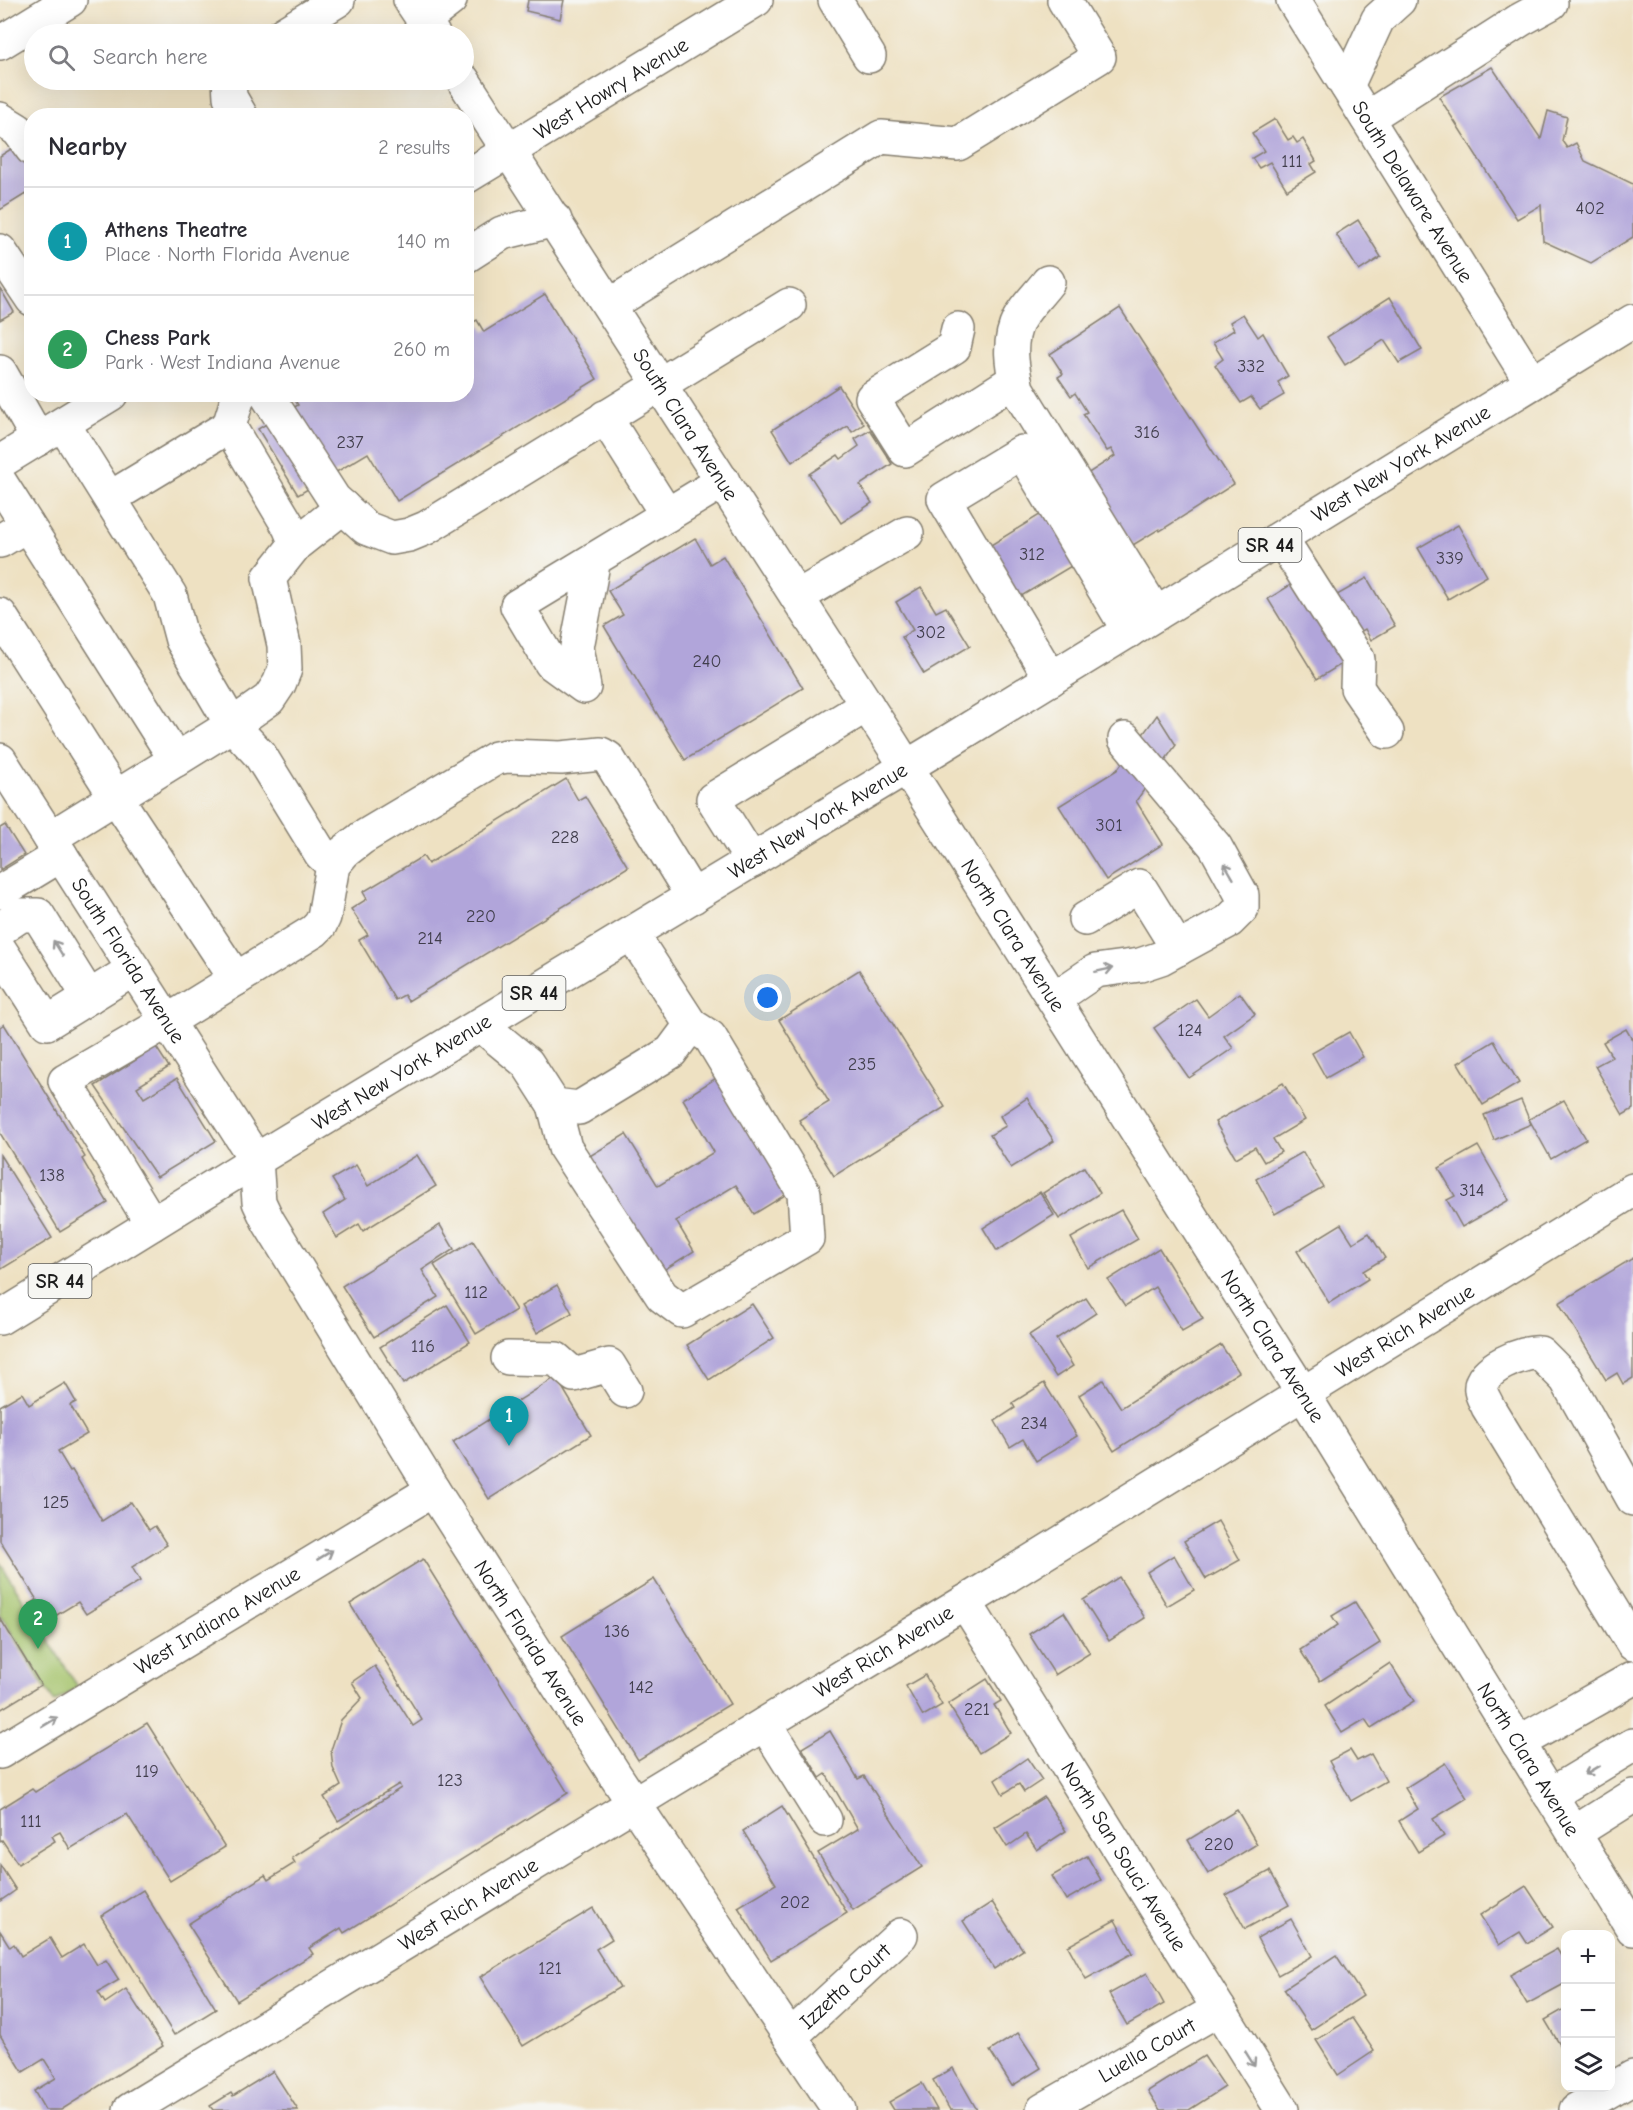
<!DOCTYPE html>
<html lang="en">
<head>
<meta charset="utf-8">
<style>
	body { margin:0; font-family:"Comic Neue",sans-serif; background:#f7f7f7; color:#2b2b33 }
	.controls { position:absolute; right:18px; bottom:18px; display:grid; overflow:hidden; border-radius:12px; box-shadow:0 6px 24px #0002 }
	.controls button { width:54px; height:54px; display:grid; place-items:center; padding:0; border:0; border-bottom:2px solid #e1e1e2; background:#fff; color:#2b2b33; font:30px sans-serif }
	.you { position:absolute; left:768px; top:998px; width:21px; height:21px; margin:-15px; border:4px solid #fff; border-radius:50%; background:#1a73e8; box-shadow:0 0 0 9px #1a73e833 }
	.badge { display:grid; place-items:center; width:39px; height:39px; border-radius:50%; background:#1f6fb2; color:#fff; font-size:20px; font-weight:700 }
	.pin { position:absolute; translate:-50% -50px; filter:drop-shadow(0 2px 3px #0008) }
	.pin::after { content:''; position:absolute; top:32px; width:21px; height:18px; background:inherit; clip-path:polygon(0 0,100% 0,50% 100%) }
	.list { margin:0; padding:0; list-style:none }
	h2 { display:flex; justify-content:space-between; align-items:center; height:78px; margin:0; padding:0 24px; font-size:26px }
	h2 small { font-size:20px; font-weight:400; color:#7c7c81 }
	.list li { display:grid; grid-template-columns:39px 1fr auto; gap:18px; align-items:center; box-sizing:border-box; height:108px; padding:0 24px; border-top:2px solid #e1e1e2 }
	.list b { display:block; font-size:22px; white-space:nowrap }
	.list p { margin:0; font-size:20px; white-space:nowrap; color:#7c7c81 }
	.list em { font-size:20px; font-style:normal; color:#7c7c81 }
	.icon { flex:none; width:33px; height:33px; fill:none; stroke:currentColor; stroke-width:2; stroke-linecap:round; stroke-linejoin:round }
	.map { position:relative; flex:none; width:1633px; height:2110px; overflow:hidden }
	.search { position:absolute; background:#fff; box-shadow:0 6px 24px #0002; left:24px; top:24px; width:450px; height:66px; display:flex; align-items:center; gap:15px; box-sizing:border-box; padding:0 21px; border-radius:33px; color:#7c7c81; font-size:22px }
	.panel { position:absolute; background:#fff; box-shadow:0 6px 24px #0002; left:24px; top:108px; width:450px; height:294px; border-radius:24px }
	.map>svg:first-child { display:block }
	.green { fill:#a4c36b; stroke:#607044; stroke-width:1.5 }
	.building { fill:#b1a5da }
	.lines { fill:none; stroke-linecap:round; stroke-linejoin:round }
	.minor-casing { stroke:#857e6f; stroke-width:36 }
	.major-casing { stroke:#857e6f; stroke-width:36 }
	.minor { stroke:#fff; stroke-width:33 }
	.major { stroke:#fff; stroke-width:33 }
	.oneway { stroke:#999 }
	.labels { text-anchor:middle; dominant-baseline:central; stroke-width:5; stroke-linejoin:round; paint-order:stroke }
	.number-label { font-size:18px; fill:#413e4c }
	.shield { fill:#f6f6f2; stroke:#5d5d5c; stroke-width:1.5 }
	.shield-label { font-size:20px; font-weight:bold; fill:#1c1c1c }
	.street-label { font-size:21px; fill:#1c1c1c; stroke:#f6f6f2 }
</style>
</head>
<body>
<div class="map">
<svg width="1633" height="2110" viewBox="0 0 1633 2110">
	<rect width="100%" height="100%" fill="#f6f6f2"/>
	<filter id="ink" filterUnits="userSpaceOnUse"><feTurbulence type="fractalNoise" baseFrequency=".0167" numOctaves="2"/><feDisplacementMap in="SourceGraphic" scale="12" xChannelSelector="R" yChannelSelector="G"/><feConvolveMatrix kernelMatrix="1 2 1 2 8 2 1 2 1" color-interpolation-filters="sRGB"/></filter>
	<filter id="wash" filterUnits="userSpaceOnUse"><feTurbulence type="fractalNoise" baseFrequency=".008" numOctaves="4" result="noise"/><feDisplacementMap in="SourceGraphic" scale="24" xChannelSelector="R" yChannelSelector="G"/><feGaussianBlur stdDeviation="1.35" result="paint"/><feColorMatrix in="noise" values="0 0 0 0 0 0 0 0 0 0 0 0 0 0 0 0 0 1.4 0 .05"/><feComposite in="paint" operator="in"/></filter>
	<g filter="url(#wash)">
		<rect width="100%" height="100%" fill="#eee1c2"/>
		<path class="green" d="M0,1563L78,1687L54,1702L0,1614Z"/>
		<g id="blocks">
			<g class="building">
				<path d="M528,0H564L560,19L526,11Z"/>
				<path d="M1492,67L1541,139L1548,111L1567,117L1562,141L1567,148L1576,143L1585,161L1633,184V237L1591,263L1543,241L1541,205L1517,219L1439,97Z"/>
				<path d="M1275,119L1288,140L1293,137L1297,143L1303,139L1316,161L1311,164L1316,172L1287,190L1270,162L1259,168L1252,158L1264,151L1252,133Z"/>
				<path d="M22,142L32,157V190L0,210V156Z"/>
				<path d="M1358,220L1381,257L1359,271L1336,234Z"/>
				<path d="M0,288L14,312L0,320Z"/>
				<path d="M545,294L597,379L397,501L368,453L298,495L258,429L298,405L291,394H466V326L477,320L484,332Z"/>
				<path d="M1390,297L1422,350L1399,363L1384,340L1345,365L1327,337Z"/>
				<path d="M1120,308L1234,484L1160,531L1159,529L1133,545L1087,474L1115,456L1111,449L1107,451L1083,414L1087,412L1075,393L1071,396L1058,377L1063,374L1050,354Z"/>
				<path d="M1243,314L1258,337L1263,333L1288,376L1278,382L1284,395L1260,409L1251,397L1241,403L1215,365L1223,359L1213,343L1234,330L1230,322Z"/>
				<path d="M839,386L864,424L852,432L848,426L792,462L772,430Z"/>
				<path d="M870,430L892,464L860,485L872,503L841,523L809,474L838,455L841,459L859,446L855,439Z"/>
				<path d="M1046,511L1078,562L1018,598L986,548Z"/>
				<path d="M1458,525L1487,576L1448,599L1418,548Z"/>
				<path d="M695,538L710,564L723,556L803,688L685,760L604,626L623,615L608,591Z"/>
				<path d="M1367,578L1395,626L1371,640L1365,629L1351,637L1330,599Z"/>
				<path d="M1300,579L1350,659L1317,679L1268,599Z"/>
				<path d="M921,587L936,612L946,607L970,646L924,674L902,637L913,630L896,602Z"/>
				<path d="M1157,715L1176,745L1136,801L1163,844L1106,880L1059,806L1117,770Z"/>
				<path d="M566,779L578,800L585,796L628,867L408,1001L404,995L395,1000L359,940L368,935L351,909L367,899L363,892L423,856L428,864Z"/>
				<path d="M5,825L24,855L0,870V828Z"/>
				<path d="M859,970L945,1107L834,1176L799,1120L829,1102L779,1020Z"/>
				<path d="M1240,993L1255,1014L1224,1036L1233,1048L1189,1078L1154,1028L1196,999L1208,1016Z"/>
				<path d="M4,1024L85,1157L82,1159L108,1203L60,1232L0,1133V1027Z"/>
				<path d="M1626,1029L1633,1041V1109L1623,1115L1595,1066L1612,1057L1603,1042Z"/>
				<path d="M1349,1032L1363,1057L1326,1078L1312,1053Z"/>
				<path d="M1494,1041L1519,1083L1483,1105L1458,1063Z"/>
				<path d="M156,1047L169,1067L137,1087L144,1098L177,1078L216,1141L157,1177L95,1086Z"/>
				<path d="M724,1073L795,1189L754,1214L736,1185L676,1221L694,1251L659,1273L588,1157L626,1134L658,1186L714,1152L683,1099Z"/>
				<path d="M1283,1083L1305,1120L1273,1139L1281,1152L1264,1162L1255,1147L1236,1158L1215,1122Z"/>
				<path d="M1027,1098L1054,1141L1011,1168L990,1135L1006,1126L1000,1116Z"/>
				<path d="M1521,1100L1531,1124L1494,1140L1484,1115Z"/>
				<path d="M1564,1100L1586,1139L1551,1159L1529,1119Z"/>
				<path d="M1478,1146L1509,1200L1462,1227L1447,1200L1455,1196L1439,1168Z"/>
				<path d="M1303,1152L1323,1187L1275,1214L1256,1179Z"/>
				<path d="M0,1155L52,1238L0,1270Z"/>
				<path d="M417,1155L436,1186L363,1231L359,1224L337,1238L323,1214L345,1200L332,1179L356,1165L368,1186Z"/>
				<path d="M1084,1167L1100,1193L1059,1219L1043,1193Z"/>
				<path d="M1040,1192L1054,1215L997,1251L983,1228Z"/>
				<path d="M1121,1210L1138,1239L1088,1268L1071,1238Z"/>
				<path d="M1341,1224L1353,1243L1369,1233L1385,1258L1363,1271L1368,1279L1329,1303L1297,1251Z"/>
				<path d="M440,1225L454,1249L422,1270L438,1297L374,1337L342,1286Z"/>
				<path d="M473,1241L516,1310L476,1334L434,1265Z"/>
				<path d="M1159,1248L1203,1319L1182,1331L1155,1287L1125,1306L1108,1280Z"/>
				<path d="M1633,1258V1378L1623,1384L1617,1373L1606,1380L1559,1303Z"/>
				<path d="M557,1285L572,1313L537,1333L521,1306Z"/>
				<path d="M1086,1298L1096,1313L1056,1339L1073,1366L1056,1377L1029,1335Z"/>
				<path d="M752,1304L774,1338L709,1380L687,1345Z"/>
				<path d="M447,1305L470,1342L403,1384L380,1347Z"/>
				<path d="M1221,1345L1239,1372L1114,1451L1079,1395L1103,1380L1121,1408Z"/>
				<path d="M556,1377L591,1435L489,1499L453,1442Z"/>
				<path d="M65,1383L76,1402L70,1405L87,1434L58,1451L70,1471L72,1470L102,1521L131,1502L149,1530L155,1526L167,1545L132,1567L140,1581L86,1614L78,1602L42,1624L30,1604L37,1600L0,1541V1406L22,1393L29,1405Z"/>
				<path d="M1044,1383L1077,1436L1036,1461L1023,1439L1010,1447L995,1421L1015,1408L1012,1403Z"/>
				<path d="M1218,1521L1240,1560L1206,1579L1184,1541Z"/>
				<path d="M1174,1555L1194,1590L1167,1606L1147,1572Z"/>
				<path d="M423,1559L568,1793L344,1933L341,1928L309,1948L313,1954L237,2001L188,1924L265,1875L268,1880L295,1863L292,1858L401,1788L399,1784L338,1821L324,1797L341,1786L333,1768L331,1750L341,1720L362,1698L352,1682L375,1666L413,1726L422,1720L350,1604Z"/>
				<path d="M1119,1577L1145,1618L1109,1641L1083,1600Z"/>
				<path d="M654,1579L730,1704L638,1760L562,1636Z"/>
				<path d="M1355,1602L1380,1643L1320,1681L1300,1650L1338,1625L1332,1616Z"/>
				<path d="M1064,1612L1090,1653L1055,1675L1029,1634Z"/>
				<path d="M0,1618L41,1685L0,1710Z"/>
				<path d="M1390,1663L1414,1701L1371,1728L1365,1719L1342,1733L1325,1706Z"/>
				<path d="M925,1675L942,1705L923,1716L906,1686Z"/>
				<path d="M987,1679L1001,1701L994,1705L1011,1733L979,1753L948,1704Z"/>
				<path d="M147,1723L225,1847L170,1881L127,1814L70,1849L60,1832L52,1836L55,1841L18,1864L2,1840L0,1841V1809L32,1789L35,1792Z"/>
				<path d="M830,1731L858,1779L864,1776L922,1867L853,1910L818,1853L858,1829L826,1774L820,1778L802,1748Z"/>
				<path d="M1350,1750L1357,1761L1371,1754L1386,1781L1351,1801L1329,1761Z"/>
				<path d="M1027,1758L1042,1780L1024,1792L1019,1784L1003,1794L995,1780Z"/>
				<path d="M1445,1763L1467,1798L1433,1819L1444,1836L1418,1852L1399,1821L1418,1809L1405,1788Z"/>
				<path d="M1044,1797L1066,1831L1037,1850L1026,1834L1007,1847L995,1828Z"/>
				<path d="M782,1806L847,1913L771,1960L738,1907L776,1884L743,1831Z"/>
				<path d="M1237,1810L1257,1844L1208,1874L1188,1840Z"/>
				<path d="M1087,1856L1101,1880L1066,1900L1052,1876Z"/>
				<path d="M0,1865L16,1890L0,1901Z"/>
				<path d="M1270,1871L1289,1905L1245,1929L1226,1895Z"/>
				<path d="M1526,1886L1553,1927L1527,1943L1520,1932L1499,1945L1480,1915Z"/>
				<path d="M143,1890L216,2009L174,2035L101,1916Z"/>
				<path d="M992,1902L1023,1950L994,1969L963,1921Z"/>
				<path d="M593,1908L612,1939L596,1949L620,1987L523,2046L480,1977Z"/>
				<path d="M1291,1919L1312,1956L1278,1975L1257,1938Z"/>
				<path d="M1115,1920L1133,1953L1086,1979L1068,1946Z"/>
				<path d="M0,1931L10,1947L14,1944L21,1956L50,1938L62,1958L84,1944L97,1965L106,1960L119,1980L98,1992L105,2003L126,1989L163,2046L61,2110H45L34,2091L56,2078L44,2059L23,2072L0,2035Z"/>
				<path d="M1557,1949L1566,1964V1983L1527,2004L1510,1975Z"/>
				<path d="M1336,1955L1363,1996L1311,2030L1284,1989Z"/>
				<path d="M1147,1973L1164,2004L1127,2025L1109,1994Z"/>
				<path d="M1566,2008V2055L1545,2020Z"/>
				<path d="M1352,2018L1374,2051L1338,2075L1316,2040Z"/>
				<path d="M1018,2033L1041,2068L1012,2086L990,2051Z"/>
				<path d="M1204,2056L1225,2087L1189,2110H1160L1148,2091Z"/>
				<path d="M953,2068L977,2110H950L933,2080Z"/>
				<path d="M273,2071L298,2110H213L210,2106L231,2093L233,2096Z"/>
				<path d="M922,2083L937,2110H894L889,2102Z"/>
			</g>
		</g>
	</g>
	<g filter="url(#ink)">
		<use href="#blocks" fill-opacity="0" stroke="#857e6f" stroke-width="1.5"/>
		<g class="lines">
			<defs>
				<g id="minor">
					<path d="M410,0L433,34"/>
					<path d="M835,0L869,56"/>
					<path id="s1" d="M1293,0L1532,383"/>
					<path d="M424,20L450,0"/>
					<path d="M283,34L338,0"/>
					<path d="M0,43L70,0"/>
					<path d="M229,80L230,97L241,116"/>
					<path id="s2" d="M463,80L890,741L1302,1392L1633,1929"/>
					<path d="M1347,86L1378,19L1399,0"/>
					<path d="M1367,118L1520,20L1551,3"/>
					<path d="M0,119L18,130L32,149"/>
					<path id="s3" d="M466,177L756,0"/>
					<path d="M0,251L32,299"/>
					<path d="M466,256L502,233L555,220"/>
					<path d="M1048,282C1039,294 1026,306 1019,319C1007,342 1012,366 1017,389L1156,614"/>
					<path d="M610,305L881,137L958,144L1099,57L1064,0"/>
					<path d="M958,329L954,347L872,398L905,450L1015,380"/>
					<path d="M0,372L38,439"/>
					<path d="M266,394L334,499L366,528L392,538L409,535L426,528L789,305"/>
					<path d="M605,417L667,515"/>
					<path d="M63,424L170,595L182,640L232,725L260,755L321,854L333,865"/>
					<path d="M229,426L289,527L296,544"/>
					<path d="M0,462L111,394"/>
					<path d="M0,482L176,760"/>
					<path d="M110,498L229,426L239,394"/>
					<path d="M1281,538L1358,659L1357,688L1387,732"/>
					<path d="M0,541L27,525"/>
					<path d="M594,559L577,647L584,687L551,663L517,606L723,481"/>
					<path d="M797,597L907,533"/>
					<path d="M0,615L116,797L236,979"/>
					<path d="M1051,679L944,499L1022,452L1129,631"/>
					<path id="s4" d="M0,760L256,1160L259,1202L268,1221L433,1490L615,1775L839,2110"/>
					<path d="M50,838L232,725L269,699L279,684L285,669L284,645L269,578L296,544L343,507"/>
					<path d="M752,861L713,799L867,705"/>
					<path d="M0,892L61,855"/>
					<path d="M1085,919L1139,886L1178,949"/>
					<path d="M0,929L21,915H38L89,997"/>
					<path d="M0,950L47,1023L134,969"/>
					<path d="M1054,999L1095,971L1140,965L1161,958L1229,921L1242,908V895L1215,846L1125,739"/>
					<path d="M481,1025L527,1063L554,1105L579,1108L671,1052L691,1025L632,934"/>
					<path d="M554,1105L565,1148L662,1296L682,1311L807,1238L804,1193L710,1037L691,1025"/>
					<path d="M152,1224L65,1081L168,1021L314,931L320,925L324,917L333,865L344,852L362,838L496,758L507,756L561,758L601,754L608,758L693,897"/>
					<path d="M508,1358L556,1359L574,1375L609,1365L625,1391"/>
					<path d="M1633,1499L1566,1379L1540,1353C1524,1351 1478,1369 1481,1390C1481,1395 1486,1402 1488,1407L1633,1644"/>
					<path id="s5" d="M965,1602L1282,2110"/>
					<path d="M765,1724L825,1820"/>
					<path d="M1518,1743L1633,1678"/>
					<path id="s6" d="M0,1752L433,1490"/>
					<path d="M1550,1795L1633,1745"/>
					<path d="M1574,1833L1633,1796"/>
					<path id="s7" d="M790,2037L901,1935"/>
					<path id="s8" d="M130,2110L965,1602L1633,1190"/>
					<path id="s9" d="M1043,2110L1219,2009"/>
					<path d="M1576,2110L1633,2077"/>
				</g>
				<g id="major">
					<path id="s10" d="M0,1318L256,1160L933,751L1633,321"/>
				</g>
			</defs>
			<use href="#minor" class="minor-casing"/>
			<use href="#major" class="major-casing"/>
			<use href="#minor" class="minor"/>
			<use href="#major" class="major"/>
		</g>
		<defs><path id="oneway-shaft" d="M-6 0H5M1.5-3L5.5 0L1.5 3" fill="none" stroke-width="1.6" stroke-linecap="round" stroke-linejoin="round" transform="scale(1.5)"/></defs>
		<g class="oneway">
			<use href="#oneway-shaft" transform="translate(1229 871) rotate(-120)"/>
			<use href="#oneway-shaft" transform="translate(58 948) rotate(-122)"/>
			<use href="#oneway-shaft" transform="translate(1104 970) rotate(-12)"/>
			<use href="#oneway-shaft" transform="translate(325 1555) rotate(-31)"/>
			<use href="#oneway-shaft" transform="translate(50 1722) rotate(-31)"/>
			<use href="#oneway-shaft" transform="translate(1592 1770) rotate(149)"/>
			<use href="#oneway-shaft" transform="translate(1250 2059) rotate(58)"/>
		</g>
	</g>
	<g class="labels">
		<g class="number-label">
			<text x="1292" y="161">111</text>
			<text x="1590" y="208">402</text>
			<text x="1251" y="366">332</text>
			<text x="1147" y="432">316</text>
			<text x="350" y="442">237</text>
			<text x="1032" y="554">312</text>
			<text x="1450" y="558">339</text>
			<text x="931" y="632">302</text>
			<text x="707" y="661">240</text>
			<text x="1109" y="825">301</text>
			<text x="565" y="837">228</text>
			<text x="481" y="916">220</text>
			<text x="430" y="938">214</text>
			<text x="1190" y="1030">124</text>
			<text x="862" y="1064">235</text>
			<text x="52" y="1175">138</text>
			<text x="1472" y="1190">314</text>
			<text x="476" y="1292">112</text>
			<text x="423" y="1346">116</text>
			<text x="1034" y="1423">234</text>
			<text x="56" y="1502">125</text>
			<text x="617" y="1631">136</text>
			<text x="641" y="1687">142</text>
			<text x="977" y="1709">221</text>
			<text x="147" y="1771">119</text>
			<text x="450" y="1780">123</text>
			<text x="31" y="1821">111</text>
			<text x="1219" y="1844">220</text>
			<text x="795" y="1902">202</text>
			<text x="550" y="1968">121</text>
		</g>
		<g class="shield">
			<rect x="1238.5" y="528" width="63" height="34" rx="4.5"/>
			<rect x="502.5" y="976" width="63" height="34" rx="4.5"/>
			<rect x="28.5" y="1264" width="63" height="34" rx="4.5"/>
		</g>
		<g class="shield-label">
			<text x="1270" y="545">SR 44</text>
			<text x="534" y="993">SR 44</text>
			<text x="60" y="1281">SR 44</text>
		</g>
		<g class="street-label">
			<text stroke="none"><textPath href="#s3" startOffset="170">West Howry Avenue</textPath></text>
			<text stroke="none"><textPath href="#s1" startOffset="226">South Delaware Avenue</textPath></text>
			<text stroke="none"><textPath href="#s2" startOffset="410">South Clara Avenue</textPath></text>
			<text stroke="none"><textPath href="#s10" startOffset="1641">West New York Avenue</textPath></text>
			<text stroke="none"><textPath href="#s10" startOffset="957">West New York Avenue</textPath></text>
			<text stroke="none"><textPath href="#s2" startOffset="1017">North Clara Avenue</textPath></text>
			<text stroke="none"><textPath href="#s4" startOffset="238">South Florida Avenue</textPath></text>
			<text stroke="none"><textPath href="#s10" startOffset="471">West New York Avenue</textPath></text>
			<text stroke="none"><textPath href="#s8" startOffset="1494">West Rich Avenue</textPath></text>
			<text stroke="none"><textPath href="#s2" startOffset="1503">North Clara Avenue</textPath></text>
			<text stroke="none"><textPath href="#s6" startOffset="254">West Indiana Avenue</textPath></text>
			<text stroke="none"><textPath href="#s4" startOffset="1035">North Florida Avenue</textPath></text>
			<text stroke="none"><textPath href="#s8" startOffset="882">West Rich Avenue</textPath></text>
			<text stroke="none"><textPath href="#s2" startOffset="1989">North Clara Avenue</textPath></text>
			<text stroke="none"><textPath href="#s5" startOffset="300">North San Souci Avenue</textPath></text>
			<text stroke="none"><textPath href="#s8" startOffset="396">West Rich Avenue</textPath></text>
			<text stroke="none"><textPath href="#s7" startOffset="75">Izzetta Court</textPath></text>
			<text stroke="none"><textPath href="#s9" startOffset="120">Luella Court</textPath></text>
		</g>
	</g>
</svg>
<div class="controls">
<button>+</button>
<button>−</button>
<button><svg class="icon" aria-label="layers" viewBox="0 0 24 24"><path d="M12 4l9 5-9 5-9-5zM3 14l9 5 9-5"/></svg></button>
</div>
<div class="you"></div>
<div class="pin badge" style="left:509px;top:1446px;background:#0f9aa8">1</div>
<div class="pin badge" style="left:38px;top:1649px;background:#2e9e5b">2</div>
<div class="search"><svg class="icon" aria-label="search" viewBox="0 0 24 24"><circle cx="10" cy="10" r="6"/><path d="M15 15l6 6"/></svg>Search here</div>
<section class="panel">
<h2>Nearby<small>2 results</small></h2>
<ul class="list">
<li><span class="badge" style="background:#0f9aa8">1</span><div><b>Athens Theatre</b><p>Place · North Florida Avenue</p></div><em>140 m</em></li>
<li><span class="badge" style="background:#2e9e5b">2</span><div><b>Chess Park</b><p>Park · West Indiana Avenue</p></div><em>260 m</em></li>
</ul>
</section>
</div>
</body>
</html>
